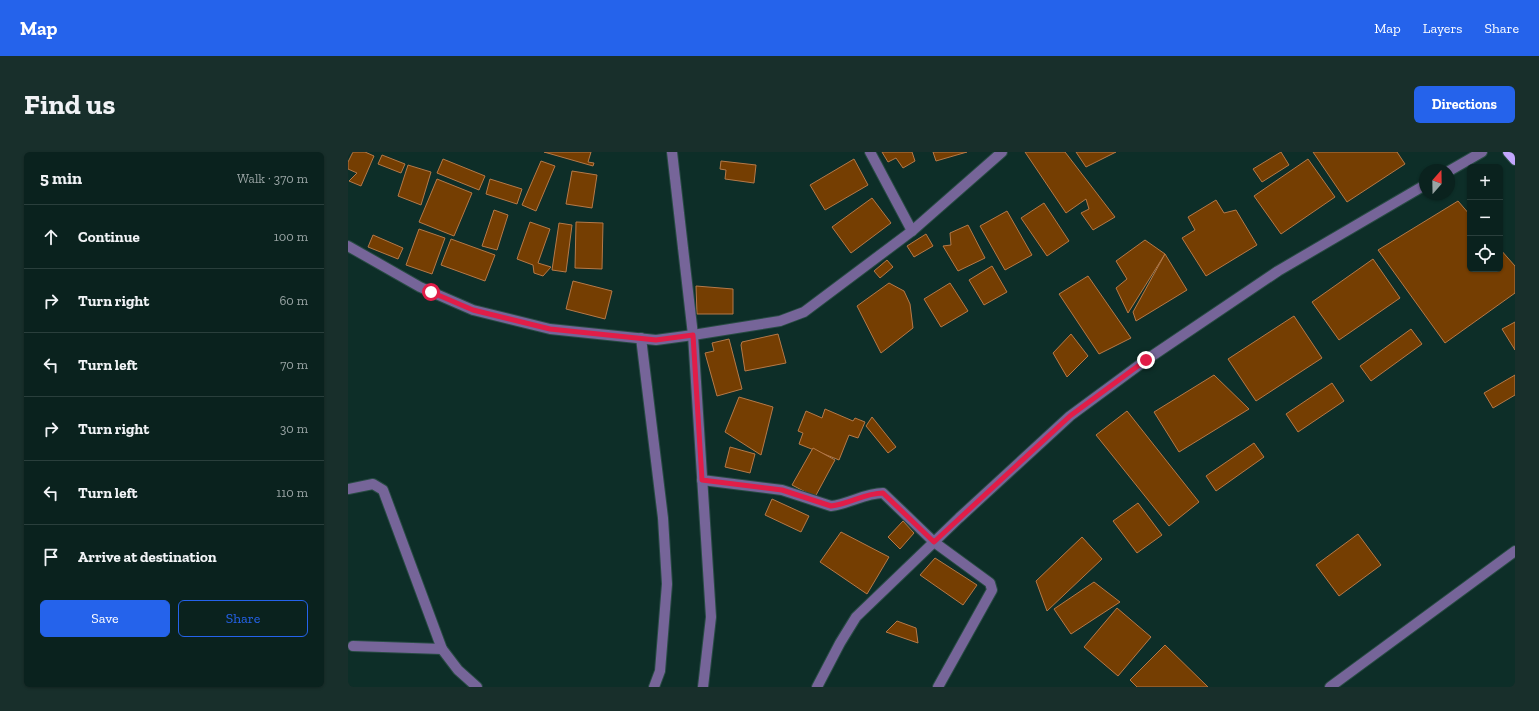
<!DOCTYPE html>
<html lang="en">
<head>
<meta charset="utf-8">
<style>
	body { margin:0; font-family:"Zilla Slab",serif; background:#182f2b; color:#f1f3f6 }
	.controls { position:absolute; right:12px; top:12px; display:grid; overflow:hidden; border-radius:6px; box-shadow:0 1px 3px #0004 }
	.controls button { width:36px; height:36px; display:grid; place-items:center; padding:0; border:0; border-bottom:1px solid #2a3f3c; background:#0a221e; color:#f1f3f6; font:20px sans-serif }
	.compass { position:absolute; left:1071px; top:12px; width:36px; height:36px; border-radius:50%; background:#0a221e; box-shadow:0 1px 3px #0004; rotate:20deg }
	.stop { position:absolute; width:12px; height:12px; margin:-9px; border:3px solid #e11d48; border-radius:50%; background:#fff }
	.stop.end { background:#e11d48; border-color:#fff; box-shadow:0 1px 4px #0008 }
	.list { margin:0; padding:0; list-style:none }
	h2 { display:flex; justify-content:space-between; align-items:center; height:52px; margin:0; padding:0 16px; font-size:17px }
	h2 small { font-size:13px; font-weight:400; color:#99a4a4 }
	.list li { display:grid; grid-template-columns:26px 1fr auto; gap:12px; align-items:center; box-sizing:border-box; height:64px; padding:0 16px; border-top:1px solid #2a3f3c }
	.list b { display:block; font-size:15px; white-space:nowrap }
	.list em { font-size:13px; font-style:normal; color:#99a4a4 }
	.actions { display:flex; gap:8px; padding:12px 16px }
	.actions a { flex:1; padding:9px 0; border:1px solid #2563eb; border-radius:6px; text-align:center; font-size:14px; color:#2563eb }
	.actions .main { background:#2563eb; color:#fff }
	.icon { flex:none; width:22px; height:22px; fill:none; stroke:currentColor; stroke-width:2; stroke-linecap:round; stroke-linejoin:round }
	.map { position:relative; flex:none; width:1167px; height:535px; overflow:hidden; border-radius:6px }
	header { display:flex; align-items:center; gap:24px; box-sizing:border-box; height:56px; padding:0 20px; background:#2563eb; color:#fff }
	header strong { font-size:19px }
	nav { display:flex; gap:22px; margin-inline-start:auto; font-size:14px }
	.intro { display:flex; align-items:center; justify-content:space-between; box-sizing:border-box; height:96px; padding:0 24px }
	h1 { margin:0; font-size:28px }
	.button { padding:10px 18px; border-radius:6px; background:#2563eb; color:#fff; font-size:14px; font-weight:700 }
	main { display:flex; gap:24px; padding:0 24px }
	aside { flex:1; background:#0a221e; border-radius:6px; box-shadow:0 1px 3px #0004 }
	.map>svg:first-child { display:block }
	.building { fill:#753e02; stroke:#b57948 }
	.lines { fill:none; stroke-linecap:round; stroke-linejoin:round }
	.minor-casing { stroke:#284b44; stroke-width:12 }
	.major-casing { stroke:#284b44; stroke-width:12 }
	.minor { stroke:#766599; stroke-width:10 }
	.major { stroke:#c3a6fd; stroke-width:10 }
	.route { stroke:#e11d48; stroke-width:5 }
</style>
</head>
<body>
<header>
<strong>Map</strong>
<nav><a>Map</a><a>Layers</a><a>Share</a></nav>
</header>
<div class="intro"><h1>Find us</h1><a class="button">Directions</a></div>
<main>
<aside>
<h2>5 min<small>Walk · 370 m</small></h2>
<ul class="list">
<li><svg class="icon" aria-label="ahead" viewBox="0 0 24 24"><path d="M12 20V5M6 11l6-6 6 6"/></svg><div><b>Continue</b></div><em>100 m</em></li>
<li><svg class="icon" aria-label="right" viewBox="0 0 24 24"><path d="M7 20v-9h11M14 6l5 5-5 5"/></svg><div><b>Turn right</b></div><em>60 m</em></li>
<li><svg class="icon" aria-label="left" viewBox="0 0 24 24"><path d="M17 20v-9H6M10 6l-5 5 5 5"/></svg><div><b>Turn left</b></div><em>70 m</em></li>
<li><svg class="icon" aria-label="right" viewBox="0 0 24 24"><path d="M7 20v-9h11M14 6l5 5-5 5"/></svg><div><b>Turn right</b></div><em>30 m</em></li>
<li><svg class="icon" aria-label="left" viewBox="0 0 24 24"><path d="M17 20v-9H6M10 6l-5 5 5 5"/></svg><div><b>Turn left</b></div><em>110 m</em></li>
<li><svg class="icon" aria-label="arrive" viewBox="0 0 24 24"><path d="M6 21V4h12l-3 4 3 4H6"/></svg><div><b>Arrive at destination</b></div></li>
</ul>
<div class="actions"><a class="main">Save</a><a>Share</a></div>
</aside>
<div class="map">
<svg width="1167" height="535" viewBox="0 0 1167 535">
	<rect width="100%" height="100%" fill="#0d2e28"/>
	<g class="building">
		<path d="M5,0H17L26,4L13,34L1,29L9,21L0,17V10Z"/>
		<path d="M196,0H243L240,10L246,11L245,14Z"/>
		<path d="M534,0H564L567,9L555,16L548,6L540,10Z"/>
		<path d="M585,0H619L588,9Z"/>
		<path d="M677,0H717L767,65L745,78L733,61L741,57L738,47L718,61Z"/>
		<path d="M728,0H768L738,15Z"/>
		<path d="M933,0L941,13L914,30L905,17Z"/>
		<path d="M965,0H1049L1057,12L999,50Z"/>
		<path d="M34,3L57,12L53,21L30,12Z"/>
		<path d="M95,7L137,24L131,38L89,21Z"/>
		<path d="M506,7L520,33L477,58L462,33Z"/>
		<path d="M960,7L987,45L933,82L906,44Z"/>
		<path d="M193,9L207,14L188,59L174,53Z"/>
		<path d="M373,9L408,13L406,31L377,27L378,18L372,17Z"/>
		<path d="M60,13L83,20L73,53L50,44Z"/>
		<path d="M224,19L249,23L244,56L218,52Z"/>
		<path d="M89,27L124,41L106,84L71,70Z"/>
		<path d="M142,27L174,37L169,52L138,42Z"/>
		<path d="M524,46L543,71L503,101L484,75Z"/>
		<path d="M868,48L876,61L888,58L909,93L858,124L834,86L847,78L840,65Z"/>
		<path d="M1110,49L1122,63V117H1152V97L1167,114V141L1097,191L1030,98Z"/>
		<path d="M696,51L721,89L699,104L673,66Z"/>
		<path d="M146,58L160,63L149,98L134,94Z"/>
		<path d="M659,59L684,103L657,118L632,74Z"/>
		<path d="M182,70L202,77L190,111L203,115L195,124L186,121L185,113L169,107Z"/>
		<path d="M228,70L255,71L254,117L227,116Z"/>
		<path d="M211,71L224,73L218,120L204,118Z"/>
		<path d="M620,73L637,106L610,119L595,94L603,93L602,81Z"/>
		<path d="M71,77L97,86L84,122L58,113Z"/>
		<path d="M578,82L585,94L566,105L559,94Z"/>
		<path d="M25,83L55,96L50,107L20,95Z"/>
		<path d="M103,87L147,103L137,129L93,113Z"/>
		<path d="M797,88L817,102L780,161L768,136L779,127L768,109Z"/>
		<path d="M817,102L839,138L788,169L785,160Z"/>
		<path d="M1025,107L1052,146L991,188L964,150Z"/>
		<path d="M539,108L545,115L532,126L526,119Z"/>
		<path d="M644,114L659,140L636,153L621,128Z"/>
		<path d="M740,124L783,186L751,202L711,142Z"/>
		<path d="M225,129L264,139L257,167L218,157Z"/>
		<path d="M541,131L556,139L562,152L565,176L533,201L509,154Z"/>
		<path d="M602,131L620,159L593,175L576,147Z"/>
		<path d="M348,134L385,137V162H349Z"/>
		<path d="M946,164L974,206L908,249L880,207Z"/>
		<path d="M1167,170V198L1154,177Z"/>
		<path d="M1063,177L1074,192L1023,229L1012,214Z"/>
		<path d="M430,182L438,211L397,219L393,193L394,190Z"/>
		<path d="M723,182L740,204L719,225L705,201Z"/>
		<path d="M381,187L394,237L369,244L357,201L366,199L364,191Z"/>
		<path d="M866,223L901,257L831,300L806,260Z"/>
		<path d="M1167,223V243L1145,256L1136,241Z"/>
		<path d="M984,231L996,249L950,280L938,262Z"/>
		<path d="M391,245L425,255L413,303L377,280Z"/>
		<path d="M477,257L505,269L507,266L517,270L510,286L501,283L491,308L451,292L455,281L450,279L458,259L474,266Z"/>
		<path d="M779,259L851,350L821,374L748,283Z"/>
		<path d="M524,265L548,295L540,301L518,274Z"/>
		<path d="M906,291L916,305L868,339L858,324Z"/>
		<path d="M382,295L407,302L402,321L377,315Z"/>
		<path d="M465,296L487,308L467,345L444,333Z"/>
		<path d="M424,347L461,364L453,380L417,363Z"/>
		<path d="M790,351L814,383L789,401L765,369Z"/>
		<path d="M555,369L566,381L552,397L540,385Z"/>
		<path d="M493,380L541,405L519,442L472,410Z"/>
		<path d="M1010,382L1033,413L991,444L968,413Z"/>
		<path d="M734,385L754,407L699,459L688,429Z"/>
		<path d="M587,406L629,433L615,453L572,423Z"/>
		<path d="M746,430L772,450L723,482L706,457Z"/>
		<path d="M769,456L803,485L770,524L736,495Z"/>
		<path d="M549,469L568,476L570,491L538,480Z"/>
		<path d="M817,493L860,535H789L782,528Z"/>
	</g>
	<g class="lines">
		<defs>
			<g id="minor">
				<path d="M324,0L345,183L363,465L355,535"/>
				<path d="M522,0L564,79"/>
				<path d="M1101,19L1134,0"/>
				<path d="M0,94L72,135L125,158L202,177L308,188L345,183L432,169L456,160L564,79L654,0"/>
				<path d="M293,186L315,366L319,432L312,519L306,535"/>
				<path d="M354,328L434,338L483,354C501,352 517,341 535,341L586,390L642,431L644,438L590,535"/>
				<path d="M0,337L25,332L35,338L94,497L110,518L129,535"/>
				<path d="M5,494L94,497"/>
				<path d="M469,535L492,491L508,465L611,366L722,264L798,208L930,119L1077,33"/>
				<path d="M982,535L1167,399"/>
			</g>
			<path id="major" d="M1160,0L1167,8"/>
		</defs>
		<use href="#minor" class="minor-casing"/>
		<use href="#major" class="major-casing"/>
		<use href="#minor" class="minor"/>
		<use href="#major" class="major"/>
	</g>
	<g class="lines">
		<path class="route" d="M83,140L125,158L202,177L308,188L345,183L354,328L434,338L483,354C501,352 517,341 535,341L586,390L722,264L798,208"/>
	</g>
</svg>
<div class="controls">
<button>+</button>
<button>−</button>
<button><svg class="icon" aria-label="locate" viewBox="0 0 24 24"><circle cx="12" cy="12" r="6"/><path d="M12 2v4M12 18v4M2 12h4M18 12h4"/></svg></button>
</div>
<svg class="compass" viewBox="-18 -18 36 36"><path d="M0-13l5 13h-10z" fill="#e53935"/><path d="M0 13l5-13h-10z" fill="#99a4a4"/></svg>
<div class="stop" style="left:83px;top:140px"></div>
<div class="stop end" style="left:798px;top:208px"></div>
</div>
</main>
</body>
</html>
